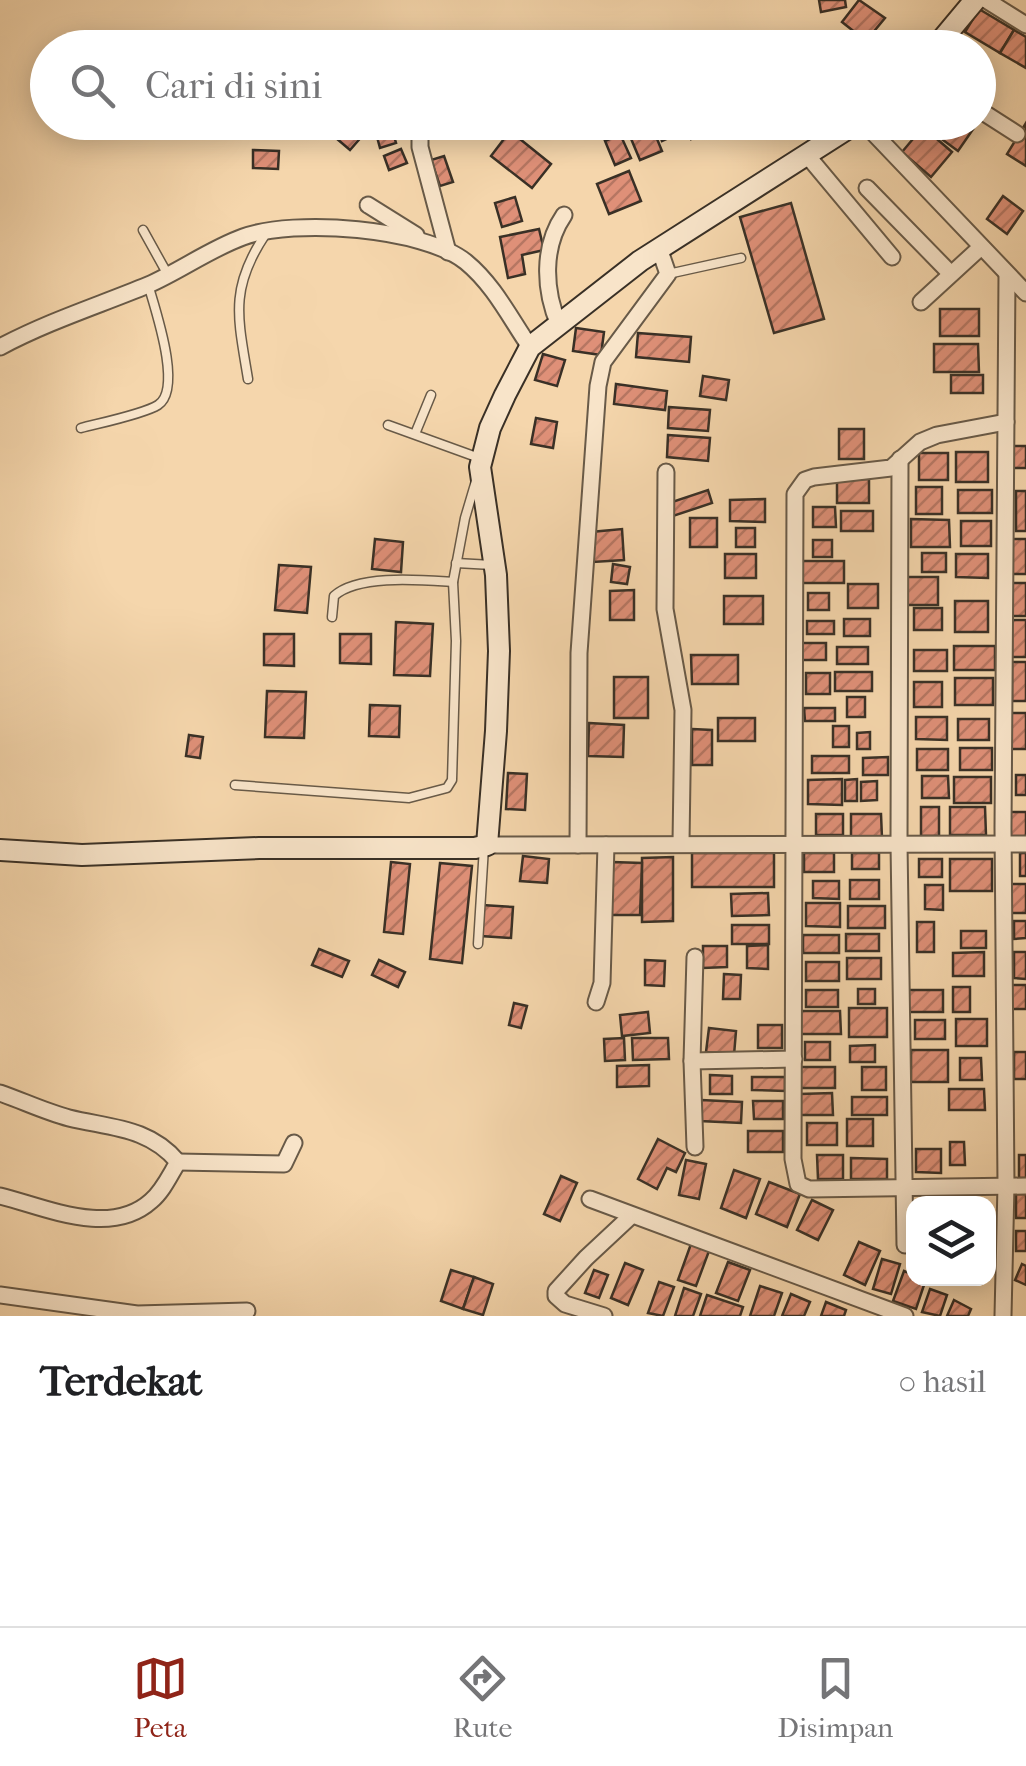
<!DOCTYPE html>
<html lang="id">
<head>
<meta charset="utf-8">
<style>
	body { margin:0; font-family:"IM FELL French Canon",serif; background:#f2f2f2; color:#202124 }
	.controls { position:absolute; right:30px; bottom:30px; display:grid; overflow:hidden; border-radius:20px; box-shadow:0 5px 25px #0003 }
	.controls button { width:90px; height:90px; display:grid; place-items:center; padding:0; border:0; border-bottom:2px solid #e0e0e0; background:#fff; color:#202124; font:50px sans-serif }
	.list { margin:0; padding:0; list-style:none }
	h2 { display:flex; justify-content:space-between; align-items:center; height:130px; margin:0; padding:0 40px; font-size:42px }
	h2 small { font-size:32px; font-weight:400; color:#757577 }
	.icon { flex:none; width:55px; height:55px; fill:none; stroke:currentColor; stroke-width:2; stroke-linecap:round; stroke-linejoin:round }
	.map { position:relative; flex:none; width:1026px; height:1316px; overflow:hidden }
	.search { position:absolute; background:#fff; box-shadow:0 5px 25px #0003; left:30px; right:30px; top:30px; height:110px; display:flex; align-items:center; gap:25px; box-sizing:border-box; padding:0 35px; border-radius:55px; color:#757577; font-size:38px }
	.sheet { height:310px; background:#fff }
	nav { display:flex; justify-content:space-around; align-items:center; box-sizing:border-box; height:140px; border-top:2px solid #e0e0e0; background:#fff; font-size:28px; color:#757577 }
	nav a { display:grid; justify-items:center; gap:5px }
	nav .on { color:#8f2418 }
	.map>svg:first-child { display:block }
	.building { fill:url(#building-hatch); stroke:#393026; stroke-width:2.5 }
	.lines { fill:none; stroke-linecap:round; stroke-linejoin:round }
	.lane-casing { stroke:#685a48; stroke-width:11 }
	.street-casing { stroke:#685a48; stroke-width:19 }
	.secondary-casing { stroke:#393026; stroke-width:24 }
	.lane { stroke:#f8e4c9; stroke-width:8 }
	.street { stroke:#f8e4c9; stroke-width:15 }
	.secondary { stroke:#f8e4c9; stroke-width:20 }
</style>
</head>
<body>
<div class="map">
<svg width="1026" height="1316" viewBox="0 0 1026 1316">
	<defs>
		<pattern id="building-hatch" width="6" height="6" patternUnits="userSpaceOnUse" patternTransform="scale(2.5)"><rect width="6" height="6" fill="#df9078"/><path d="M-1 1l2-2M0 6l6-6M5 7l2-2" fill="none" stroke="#b67662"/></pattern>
	</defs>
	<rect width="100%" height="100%" fill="#f5d6ac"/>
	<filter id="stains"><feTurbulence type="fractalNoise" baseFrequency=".002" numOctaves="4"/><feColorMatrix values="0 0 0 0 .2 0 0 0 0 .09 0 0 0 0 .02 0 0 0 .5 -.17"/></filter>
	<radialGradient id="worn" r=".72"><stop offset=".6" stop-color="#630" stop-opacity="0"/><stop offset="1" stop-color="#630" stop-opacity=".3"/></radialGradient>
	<g class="building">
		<path d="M819,0H845L846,7L821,12Z"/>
		<path d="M859,0L885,18L866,41L842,22Z"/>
		<path d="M979,9L1014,30L1000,53L965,32Z"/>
		<path d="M1014,30L1026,37V68L1000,53Z"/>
		<path d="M349,122L364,134L350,150L336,138Z"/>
		<path d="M373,122H390L396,143L380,148Z"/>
		<path d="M642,122H650L662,151L640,160L627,129Z"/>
		<path d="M655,122H672L677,134L662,141Z"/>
		<path d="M684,122H706L709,131L691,139Z"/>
		<path d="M933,122H978L958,151L928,129Z"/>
		<path d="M1026,123V166L1007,154Z"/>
		<path d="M923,127L952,152L931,177L902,152Z"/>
		<path d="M510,131L551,164L532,188L491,156Z"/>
		<path d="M620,134L631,158L615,165L605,141Z"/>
		<path d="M401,149L407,163L389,170L384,156Z"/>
		<path d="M253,150L279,151L278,169L253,168Z"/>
		<path d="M444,156L453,182L440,186L431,160Z"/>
		<path d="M629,171L641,201L609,214L597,184Z"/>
		<path d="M1003,196L1023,211L1007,234L987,219Z"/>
		<path d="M515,197L522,221L502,227L495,203Z"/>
		<path d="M791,203L824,319L774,333L740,217Z"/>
		<path d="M539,229L544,250L522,255L525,274L508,278L500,237Z"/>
		<rect x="940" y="309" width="39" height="27"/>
		<path d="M576,328L604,332L601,355L573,351Z"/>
		<path d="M638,333L691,337L689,362L636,357Z"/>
		<path d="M934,344H978L979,372H934Z"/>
		<path d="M543,354L565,360L557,386L535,380Z"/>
		<rect x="951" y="375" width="32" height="18"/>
		<path d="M703,376L729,380L726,400L700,396Z"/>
		<path d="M616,384L667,391L665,410L614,404Z"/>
		<path d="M669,407L710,410L708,431L668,428Z"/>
		<path d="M536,418L557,422L553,448L531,444Z"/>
		<rect x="839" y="429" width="25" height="30"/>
		<path d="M668,435L710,438L708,461L667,457Z"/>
		<rect x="1009" y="446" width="17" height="22"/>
		<rect x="956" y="452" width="32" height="30"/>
		<rect x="919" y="453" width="29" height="27"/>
		<rect x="837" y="479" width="32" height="24"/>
		<rect x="916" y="487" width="26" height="27"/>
		<path d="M708,490L712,503L673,516L669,503Z"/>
		<rect x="958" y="490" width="34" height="23"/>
		<rect x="1016" y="491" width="10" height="40"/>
		<path d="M765,499V522L730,521V500Z"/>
		<path d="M813,507H835L836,527H813Z"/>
		<rect x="841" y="511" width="32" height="20"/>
		<rect x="690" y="518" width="27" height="29"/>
		<path d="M911,519L949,520L950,547H911Z"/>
		<rect x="961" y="521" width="30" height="25"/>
		<rect x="736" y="528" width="19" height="19"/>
		<path d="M622,529L624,560L593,562L591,532Z"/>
		<path d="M375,539L403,542L401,572L372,569Z"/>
		<rect x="1010" y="539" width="16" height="35"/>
		<rect x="813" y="540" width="19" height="17"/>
		<rect x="922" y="553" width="24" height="19"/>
		<rect x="725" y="554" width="31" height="24"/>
		<path d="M956,554H988V578L956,577Z"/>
		<rect x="801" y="561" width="43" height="22"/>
		<path d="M613,564L630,567L627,584L611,582Z"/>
		<path d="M279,565L311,567L307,613L275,610Z"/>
		<rect x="905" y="577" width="33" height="28"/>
		<rect x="1012" y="583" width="14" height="33"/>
		<rect x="848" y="584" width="30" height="24"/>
		<path d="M634,590V620H610V591Z"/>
		<rect x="808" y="593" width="21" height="17"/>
		<rect x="724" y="596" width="39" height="28"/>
		<rect x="955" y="601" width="33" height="31"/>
		<rect x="914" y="608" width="28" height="22"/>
		<rect x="844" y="619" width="26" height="17"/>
		<rect x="1012" y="620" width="14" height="37"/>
		<rect x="807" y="621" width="27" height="13"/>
		<path d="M396,622L433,624L430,676L394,675Z"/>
		<path d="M264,634H294V666L264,665Z"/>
		<path d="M340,634H371V664L340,663Z"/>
		<rect x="801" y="643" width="25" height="17"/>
		<rect x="954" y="646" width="41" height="24"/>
		<rect x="837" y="647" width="31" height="17"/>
		<rect x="914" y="650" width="33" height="21"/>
		<path d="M691,655H738V684H692Z"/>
		<rect x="1012" y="662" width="14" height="39"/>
		<rect x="835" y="672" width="37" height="19"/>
		<rect x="806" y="673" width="24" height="21"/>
		<rect x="614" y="677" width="34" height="41"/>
		<rect x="955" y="678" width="38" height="27"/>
		<rect x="914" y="682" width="28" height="25"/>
		<path d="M267,691L306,692L304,738L265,737Z"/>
		<rect x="847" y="697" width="18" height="20"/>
		<path d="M370,705L400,706L399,737L369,736Z"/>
		<path d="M804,708H835V721H805Z"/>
		<path d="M1007,713H1026V749H1008Z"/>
		<path d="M916,717H947V740L916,739Z"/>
		<rect x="718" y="718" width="37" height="23"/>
		<rect x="958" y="719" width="31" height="21"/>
		<path d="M589,723L624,725L623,757L588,756Z"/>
		<rect x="833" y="726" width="16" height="21"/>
		<path d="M692,729L712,730V765H692Z"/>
		<path d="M870,732V749H857V733Z"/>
		<path d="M189,735L203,737L200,758L186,756Z"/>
		<rect x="960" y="748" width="32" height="22"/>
		<rect x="917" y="749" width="31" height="21"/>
		<rect x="812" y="756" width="37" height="17"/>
		<path d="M888,757V775H863V758Z"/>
		<path d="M508,773L527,774L525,810L506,809Z"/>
		<rect x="1016" y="775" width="10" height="20"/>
		<path d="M922,776H948L949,798H922Z"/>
		<rect x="954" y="777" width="37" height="26"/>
		<path d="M842,779V805L808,804V780Z"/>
		<path d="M857,779V801H845V780Z"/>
		<path d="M877,781V800L861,801V782Z"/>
		<rect x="921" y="807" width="18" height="29"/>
		<path d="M950,807H985L986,835H950Z"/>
		<rect x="1009" y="812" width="17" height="26"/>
		<rect x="816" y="814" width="27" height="21"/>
		<path d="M851,814H881L882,838H851Z"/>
		<rect x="692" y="853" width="82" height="34"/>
		<rect x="804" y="853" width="30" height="19"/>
		<rect x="852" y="853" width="27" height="16"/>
		<rect x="1020" y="853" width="6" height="23"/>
		<path d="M523,856L549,859L547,883L520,881Z"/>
		<path d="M673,857V921L642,922V858Z"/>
		<rect x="919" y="859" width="23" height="18"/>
		<rect x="950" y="859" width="42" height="32"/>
		<path d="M391,862L410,864L403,934L384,932Z"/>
		<path d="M612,862L642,863L640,915H611Z"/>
		<path d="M440,863L472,866L462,963L430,959Z"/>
		<rect x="850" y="880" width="29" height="19"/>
		<path d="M813,881H839V899L813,898Z"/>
		<rect x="1011" y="884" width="15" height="29"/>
		<path d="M925,885H943V910L925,909Z"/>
		<path d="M768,893L769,915L732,916L731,894Z"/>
		<path d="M806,903H840V927L806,926Z"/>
		<path d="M482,905L513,907L511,938L481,936Z"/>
		<rect x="848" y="906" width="37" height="22"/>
		<path d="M1014,921H1026V938L1014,939Z"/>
		<rect x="917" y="922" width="17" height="30"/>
		<rect x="732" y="925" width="37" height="19"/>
		<rect x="961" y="931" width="25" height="17"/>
		<rect x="846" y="934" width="33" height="17"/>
		<rect x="803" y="935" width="36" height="18"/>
		<path d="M768,945V969L747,968V946Z"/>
		<path d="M703,946H727V967L703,968Z"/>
		<path d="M319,949L349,961L342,977L312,965Z"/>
		<path d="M984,952V976H953V953Z"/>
		<path d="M1014,952H1026V979L1014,978Z"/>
		<rect x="847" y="958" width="34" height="21"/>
		<path d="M379,960L405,972L398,987L372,975Z"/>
		<path d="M645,960L665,961L664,986L645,985Z"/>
		<rect x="806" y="962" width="33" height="19"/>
		<path d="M724,974L741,975L740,999H723Z"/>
		<rect x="1010" y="985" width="16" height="24"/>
		<rect x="953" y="987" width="17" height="25"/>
		<rect x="858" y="989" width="17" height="15"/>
		<rect x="806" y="990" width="32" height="17"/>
		<rect x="908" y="990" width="35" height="22"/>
		<path d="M514,1003L527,1006L521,1028L509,1025Z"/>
		<rect x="849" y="1008" width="38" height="29"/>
		<path d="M800,1011H840L841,1034H800Z"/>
		<path d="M648,1012L650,1033L622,1036L620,1015Z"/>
		<rect x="956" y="1019" width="31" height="27"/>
		<rect x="915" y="1020" width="30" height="19"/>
		<rect x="758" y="1025" width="24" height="23"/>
		<path d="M709,1028L736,1031L734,1055L706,1052Z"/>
		<path d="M624,1038L625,1060L605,1061L604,1039Z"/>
		<path d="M632,1038H668L669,1059L633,1060Z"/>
		<rect x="805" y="1042" width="25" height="18"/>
		<path d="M875,1045V1062H850V1046Z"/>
		<rect x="911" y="1050" width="37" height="32"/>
		<rect x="1014" y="1052" width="12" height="27"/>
		<path d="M960,1058H981L982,1080H960Z"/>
		<path d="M649,1065V1086L617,1087V1066Z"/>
		<rect x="800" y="1067" width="35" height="21"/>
		<rect x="862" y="1067" width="24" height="23"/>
		<path d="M710,1075L732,1076V1094H710Z"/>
		<path d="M752,1077H785V1091L752,1090Z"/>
		<path d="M949,1089H984L985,1110H949Z"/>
		<path d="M832,1093L833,1115H800V1094Z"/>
		<rect x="852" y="1097" width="35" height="18"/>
		<path d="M701,1100L742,1102L741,1123L700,1121Z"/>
		<path d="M753,1101H783V1119H754Z"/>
		<rect x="847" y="1119" width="26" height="27"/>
		<rect x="807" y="1123" width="30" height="22"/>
		<rect x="748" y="1131" width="35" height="21"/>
		<path d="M658,1139L685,1153L676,1172L667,1168L657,1189L638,1179Z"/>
		<path d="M950,1142H964L965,1165H950Z"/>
		<path d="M916,1149H941V1173L916,1172Z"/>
		<path d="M817,1155H843V1179H818Z"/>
		<rect x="1019" y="1155" width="7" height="23"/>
		<path d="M851,1158L887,1159V1179H851Z"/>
		<path d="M686,1160L706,1164L699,1199L679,1195Z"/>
		<path d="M734,1170L760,1179L746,1218L721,1208Z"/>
		<path d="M561,1176L577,1183L560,1221L544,1214Z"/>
		<path d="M769,1182L800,1194L787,1227L756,1214Z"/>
		<rect x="1016" y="1194" width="10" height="24"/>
		<path d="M951,1195L976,1198L975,1204H950Z"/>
		<path d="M812,1200L833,1210L818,1240L797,1230Z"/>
		<rect x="1016" y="1231" width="10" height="20"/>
		<path d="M859,1242L880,1251L865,1285L844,1275Z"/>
		<path d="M691,1244L709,1251L696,1286L678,1280Z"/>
		<path d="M882,1259L900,1264L891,1294L873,1289Z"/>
		<path d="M728,1262L750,1270L738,1301L716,1293Z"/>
		<path d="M625,1263L643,1270L628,1305L611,1298Z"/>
		<path d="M1022,1264L1026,1266V1285L1015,1280Z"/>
		<path d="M451,1270L474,1277L463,1309L441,1301Z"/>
		<path d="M594,1270L608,1275L599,1298L585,1293Z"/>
		<path d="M904,1271L914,1275V1278L926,1279L916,1309L893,1301Z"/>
		<path d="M474,1277L493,1284L483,1315L463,1309Z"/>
		<path d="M659,1282L674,1287L663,1316L648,1313Z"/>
		<path d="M760,1286L782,1293L774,1316H750Z"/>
		<path d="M684,1288L701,1294L693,1316H675Z"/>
		<path d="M930,1289L947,1295L940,1316L922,1312Z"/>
		<path d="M791,1294L810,1302L804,1316H782Z"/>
		<path d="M707,1295L743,1307L740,1316H700Z"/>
		<path d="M954,1300L971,1309L968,1316H947Z"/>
		<path d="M826,1302L846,1310L844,1316H821Z"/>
	</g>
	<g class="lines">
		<defs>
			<g id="lane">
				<path d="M143,230L168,275"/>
				<path d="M668,274L741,258"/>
				<path d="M248,379C238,318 229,289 265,235"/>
				<path d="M388,425L482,459"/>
				<path d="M81,428C100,423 144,414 158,405C183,389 155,309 148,284"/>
				<path d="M415,434L431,395"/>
				<path d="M456,563L492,565"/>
				<path d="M332,617L334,596C358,574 422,580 453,582"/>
				<path d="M235,785L409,798L447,788L452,780L456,641L453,582L465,518L476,481"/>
				<path d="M478,944L484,847"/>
			</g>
			<g id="street">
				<path d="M986,0L1026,25"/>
				<path d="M978,109L1017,134"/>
				<path d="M420,122V147L448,252"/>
				<path d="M863,122L1026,293"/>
				<path d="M806,154L892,257"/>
				<path d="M867,188L951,274"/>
				<path d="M368,205L416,235"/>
				<path d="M921,302L981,247"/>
				<path d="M559,325C544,290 542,247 564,215"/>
				<path d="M0,347C49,321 97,306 148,285C180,271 210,249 243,237C294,218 424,228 466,262C494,285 510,318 530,347"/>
				<path d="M1006,422L937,435L920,442L891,468L814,477L805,480L795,494L793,1159L798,1184L809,1189L1026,1186"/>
				<path d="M900,459L899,844L905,1245"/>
				<path d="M666,472L665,609L683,710L681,843"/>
				<path d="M487,845L1026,844"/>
				<path d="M578,845L579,653L598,386L603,362L668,274L659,248"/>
				<path d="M596,1002L602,983L606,845"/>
				<path d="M692,1061L794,1059"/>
				<path d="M0,1093C23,1101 46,1112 69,1118C110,1128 149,1127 178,1162C170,1175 163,1191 151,1201C110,1238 45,1207 0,1196"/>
				<path d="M695,1147L692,1061L695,957"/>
				<path d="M178,1162L284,1164L294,1143"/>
				<path d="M590,1199L905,1316"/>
				<path d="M0,1295L137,1314L247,1311"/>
				<path d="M604,1316L565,1304L556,1296V1291L586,1258L631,1216"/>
				<path d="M1003,1316L1006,1185L1003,828L1007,275"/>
			</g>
			<g id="secondary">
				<path d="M935,48L975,0"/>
				<path d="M0,850L82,855L259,848H475L487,845L496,731L499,651L496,575L480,467L490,428L505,395L530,347L640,261L858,122"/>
			</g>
		</defs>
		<use href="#lane" class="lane-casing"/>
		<use href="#street" class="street-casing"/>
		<use href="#secondary" class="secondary-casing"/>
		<use href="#lane" class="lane"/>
		<use href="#street" class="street"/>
		<use href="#secondary" class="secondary"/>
	</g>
	<rect width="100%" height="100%" filter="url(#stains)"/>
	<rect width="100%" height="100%" fill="url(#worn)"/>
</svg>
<div class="controls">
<button><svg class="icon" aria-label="layers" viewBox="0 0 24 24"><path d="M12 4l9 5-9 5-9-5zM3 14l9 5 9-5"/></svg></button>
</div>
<div class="search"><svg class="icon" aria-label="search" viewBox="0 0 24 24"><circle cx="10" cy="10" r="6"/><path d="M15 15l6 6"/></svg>Cari di sini</div>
</div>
<section class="sheet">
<h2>Terdekat<small>0 hasil</small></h2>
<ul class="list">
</ul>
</section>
<nav>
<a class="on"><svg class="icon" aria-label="map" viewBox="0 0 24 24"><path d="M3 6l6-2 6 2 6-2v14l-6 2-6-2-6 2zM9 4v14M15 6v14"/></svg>Peta</a>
<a><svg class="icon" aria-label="directions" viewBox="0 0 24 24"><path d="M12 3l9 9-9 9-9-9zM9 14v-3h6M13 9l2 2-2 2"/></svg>Rute</a>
<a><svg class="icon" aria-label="saved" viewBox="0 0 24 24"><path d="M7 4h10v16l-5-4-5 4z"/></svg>Disimpan</a>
</nav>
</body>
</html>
